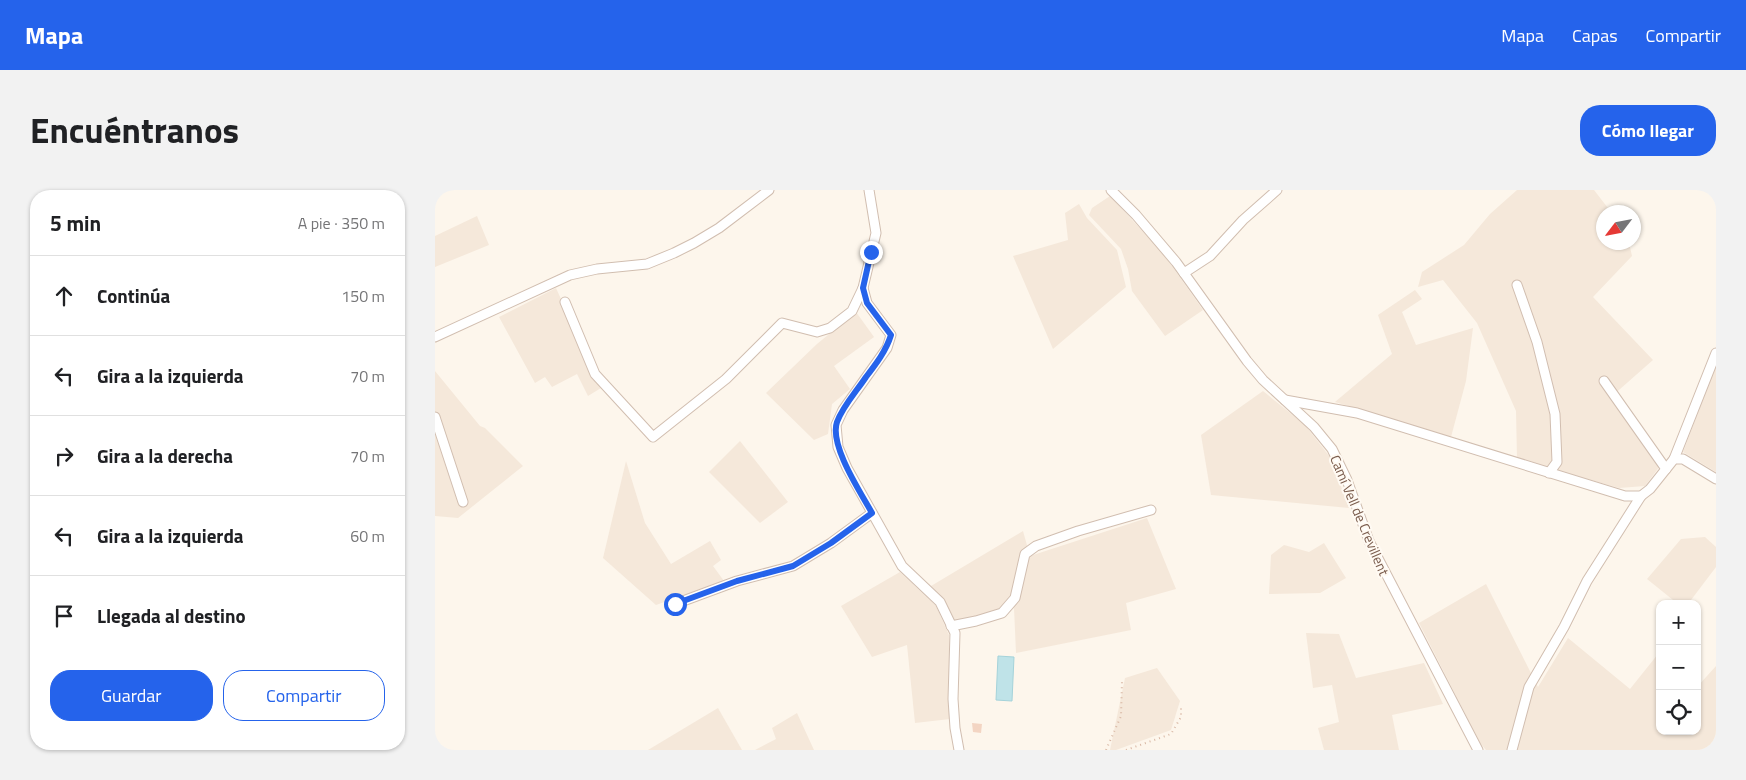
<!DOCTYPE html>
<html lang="es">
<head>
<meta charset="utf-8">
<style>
	body { margin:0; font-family:"Titillium Web",sans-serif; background:#f2f2f2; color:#202124 }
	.controls { position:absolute; right:15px; bottom:15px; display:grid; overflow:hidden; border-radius:10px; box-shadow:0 1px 4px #0004 }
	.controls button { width:45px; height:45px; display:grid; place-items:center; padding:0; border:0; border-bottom:1px solid #e0e0e0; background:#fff; color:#202124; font:25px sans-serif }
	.compass { position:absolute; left:1161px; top:15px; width:45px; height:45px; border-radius:50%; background:#fff; box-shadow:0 1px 4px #0004; rotate:238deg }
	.stop { position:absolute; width:15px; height:15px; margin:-11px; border:4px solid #2563eb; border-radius:50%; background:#fff }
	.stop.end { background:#2563eb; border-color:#fff; box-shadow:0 1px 5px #0008 }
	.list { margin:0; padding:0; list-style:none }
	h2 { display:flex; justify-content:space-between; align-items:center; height:65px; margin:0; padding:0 20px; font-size:21px }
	h2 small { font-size:16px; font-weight:400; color:#757577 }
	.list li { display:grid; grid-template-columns:32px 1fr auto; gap:15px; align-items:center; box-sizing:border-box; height:80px; padding:0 20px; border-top:1px solid #e0e0e0 }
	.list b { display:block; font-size:19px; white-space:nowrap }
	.list em { font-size:16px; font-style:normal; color:#757577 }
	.actions { display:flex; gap:10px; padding:15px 20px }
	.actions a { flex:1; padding:11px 0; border:1px solid #2563eb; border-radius:20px; text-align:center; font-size:18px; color:#2563eb }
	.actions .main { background:#2563eb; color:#fff }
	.icon { flex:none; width:28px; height:28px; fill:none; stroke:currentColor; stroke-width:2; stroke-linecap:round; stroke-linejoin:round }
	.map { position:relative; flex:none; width:1281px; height:560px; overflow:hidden; border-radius:20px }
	header { display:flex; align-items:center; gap:30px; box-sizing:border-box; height:70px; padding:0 25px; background:#2563eb; color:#fff }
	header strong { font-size:24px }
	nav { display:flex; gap:28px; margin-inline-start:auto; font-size:18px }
	.intro { display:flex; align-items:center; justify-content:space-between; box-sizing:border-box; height:120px; padding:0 30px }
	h1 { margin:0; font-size:35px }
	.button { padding:12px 22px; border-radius:20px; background:#2563eb; color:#fff; font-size:18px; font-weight:700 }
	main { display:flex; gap:30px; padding:0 30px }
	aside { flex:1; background:#fff; border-radius:20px; box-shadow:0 1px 4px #0004 }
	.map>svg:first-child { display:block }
	.residential { fill:#f5e8da }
	.water { fill:#bfe3e8; stroke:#a5d3da }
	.building { fill:#f3d5c3 }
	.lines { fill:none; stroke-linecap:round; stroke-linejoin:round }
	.minor-casing { stroke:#d1beb0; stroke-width:11 }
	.path { stroke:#d9b8a5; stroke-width:2; stroke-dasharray:1 4; stroke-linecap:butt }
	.minor { stroke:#fff; stroke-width:9 }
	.route { stroke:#2563eb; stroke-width:6 }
	.labels { text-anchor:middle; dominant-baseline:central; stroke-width:4; stroke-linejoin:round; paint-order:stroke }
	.street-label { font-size:14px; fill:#7a5c4d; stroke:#fffaf3 }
</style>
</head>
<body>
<header>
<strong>Mapa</strong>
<nav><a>Mapa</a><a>Capas</a><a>Compartir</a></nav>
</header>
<div class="intro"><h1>Encuéntranos</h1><a class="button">Cómo llegar</a></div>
<main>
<aside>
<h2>5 min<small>A pie · 350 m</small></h2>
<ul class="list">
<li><svg class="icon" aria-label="ahead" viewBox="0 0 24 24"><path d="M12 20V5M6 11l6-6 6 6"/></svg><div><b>Continúa</b></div><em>150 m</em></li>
<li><svg class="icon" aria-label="left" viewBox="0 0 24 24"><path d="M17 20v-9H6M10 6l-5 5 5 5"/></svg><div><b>Gira a la izquierda</b></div><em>70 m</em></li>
<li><svg class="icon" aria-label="right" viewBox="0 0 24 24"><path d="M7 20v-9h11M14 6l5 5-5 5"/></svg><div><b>Gira a la derecha</b></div><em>70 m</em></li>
<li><svg class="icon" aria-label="left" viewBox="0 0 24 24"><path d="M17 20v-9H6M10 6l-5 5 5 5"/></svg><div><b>Gira a la izquierda</b></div><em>60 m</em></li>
<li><svg class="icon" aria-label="arrive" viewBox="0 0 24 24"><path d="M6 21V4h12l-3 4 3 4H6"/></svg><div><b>Llegada al destino</b></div></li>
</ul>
<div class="actions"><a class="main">Guardar</a><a>Compartir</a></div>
</aside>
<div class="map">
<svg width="1281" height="560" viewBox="0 0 1281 560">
	<rect width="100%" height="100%" fill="#fdf6ec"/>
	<g class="residential">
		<path d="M1082,0H1159L1176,22H1168V52L1194,53L1197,66L1158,107L1218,170L1176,207L1225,276L1210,296L1184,298L1082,269L1081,221L1042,133L1008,90L983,97L987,82L1029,55L1055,24Z"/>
		<path d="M675,6L727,62L768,120L730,146L697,101L693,79L686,59L654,25L657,18Z"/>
		<path d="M644,14L652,28L682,60L691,97L618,159L578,66L633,50L630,23Z"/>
		<path d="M42,26L54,55L0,77V46Z"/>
		<path d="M121,98L166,198L153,206L142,184L117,197L110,187L100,193L64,127Z"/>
		<path d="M980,100L987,109L967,122L981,155L1038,138L1031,191L1016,247L900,212L957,164L943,125Z"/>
		<path d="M421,122L439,147L399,176L415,199L397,214L393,244L379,250L331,203L382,154Z"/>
		<path d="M1280,178L1281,179V282L1248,262Z"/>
		<path d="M0,181L45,236L50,238L88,276L23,328L0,326Z"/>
		<path d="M828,201L870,235L895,267L914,318L776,305L766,245Z"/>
		<path d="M305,251L353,312L325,333L274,282Z"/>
		<path d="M191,271L210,333L236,374L275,351L286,370L278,376L289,391L221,415L168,368Z"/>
		<path d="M712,328L741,399L691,413L696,440L581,463L579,418L524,440L511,413L496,396L588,341L595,366Z"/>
		<path d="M1270,347L1281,357V377L1253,414H1243L1212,389L1246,349Z"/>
		<path d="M889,353L911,388L885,403L834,404L836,365L849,355L874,362Z"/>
		<path d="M465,382L501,416L514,445L515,529L480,533L472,455L437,467L406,416Z"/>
		<path d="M1051,394L1103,497L1133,448L1195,499L1223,464L1225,466V541H1262V497L1281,476V560H1051L1045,553L984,433Z"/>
		<path d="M871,443L904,444L921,488L989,473L1008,514L957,525L964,560H889L883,538L904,532L897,495L878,498Z"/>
		<path d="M722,478L745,511L736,540L681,560H675L690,488Z"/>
		<path d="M283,518L307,560H213Z"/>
		<path d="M362,523L379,560H320L341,549L337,538Z"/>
	</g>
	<path class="water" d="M563,466L579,467L577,511L561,510Z"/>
	<path class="building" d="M537,533L547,534L546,543L538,542Z"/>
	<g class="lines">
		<defs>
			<g id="minor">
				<path d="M434,0L441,43L428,98L432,113L456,145L452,158L408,220L401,235L403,257L412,278L467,376L505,412L520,443L518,509L520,538L524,560"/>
				<path d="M676,0L701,25L741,72L812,171L828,190L879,237L897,259L912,290L934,351L1043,560"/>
				<path d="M749,83L775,66L808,30L842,0"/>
				<path d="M1082,95L1102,152L1120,224L1122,272L1114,283"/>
				<path d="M130,112L160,184L218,247L291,189L347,133L382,142L395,138L417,121L428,98"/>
				<path d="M0,147L135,85L162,79L212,74L239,63L259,53L284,38L334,0"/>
				<path d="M1169,191L1231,279"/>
				<path d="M850,210L922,223L1190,306H1206L1215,299L1239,269H1248L1281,289"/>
				<path d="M0,227L28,312"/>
				<path d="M1239,269L1281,163"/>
				<path d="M240,414L302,391L358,376L396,353L437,323"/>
				<path d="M516,436L541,431L567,423L580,408L590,364L601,356L643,341L716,320"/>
				<path d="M1077,560L1094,497L1129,437L1152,391L1206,306"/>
			</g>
		</defs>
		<use href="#minor" class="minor-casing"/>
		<g class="path">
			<path d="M671,560L686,526L687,491"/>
			<path d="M691,560L736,544L746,527V516"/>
		</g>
		<use href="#minor" class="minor"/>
	</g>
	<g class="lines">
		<path class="route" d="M240,414L302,391L358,376L396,353L437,323C426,303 394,255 402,232C408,216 421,202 431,187C441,174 451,161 456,145L432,113L428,98L436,62"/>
	</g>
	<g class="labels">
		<g class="street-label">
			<text transform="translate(925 325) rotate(67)">Camí Vell de Crevillent</text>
		</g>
	</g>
</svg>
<div class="controls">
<button>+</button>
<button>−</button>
<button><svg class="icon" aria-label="locate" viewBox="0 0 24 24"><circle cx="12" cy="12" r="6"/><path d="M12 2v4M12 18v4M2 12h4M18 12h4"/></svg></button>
</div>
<svg class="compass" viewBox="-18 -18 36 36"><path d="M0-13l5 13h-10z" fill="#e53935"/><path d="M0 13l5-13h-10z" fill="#757577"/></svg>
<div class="stop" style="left:240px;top:414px"></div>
<div class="stop end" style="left:436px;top:62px"></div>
</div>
</main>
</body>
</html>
